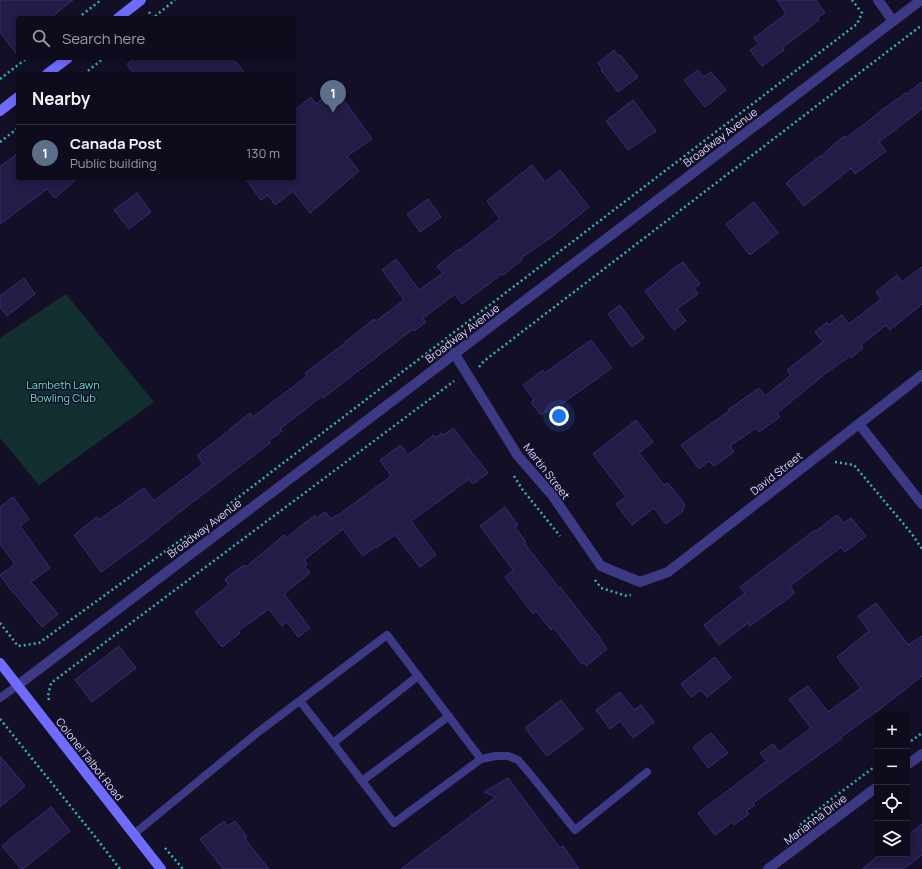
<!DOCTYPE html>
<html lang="en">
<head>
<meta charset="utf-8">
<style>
	body { margin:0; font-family:Manrope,sans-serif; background:#171425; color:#f1f3f6 }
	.controls { position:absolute; right:12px; bottom:12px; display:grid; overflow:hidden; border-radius:4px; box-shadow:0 2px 6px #0003 }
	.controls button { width:36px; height:36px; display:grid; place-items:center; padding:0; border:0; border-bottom:1px solid #2e2b3b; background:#0e0b1c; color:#f1f3f6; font:20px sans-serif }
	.you { position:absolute; left:559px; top:416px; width:14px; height:14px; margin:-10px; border:3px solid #fff; border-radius:50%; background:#1a73e8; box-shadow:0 0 0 6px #1a73e833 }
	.badge { display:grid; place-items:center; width:26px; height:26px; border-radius:50%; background:#00e5ff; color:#fff; font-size:13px; font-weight:700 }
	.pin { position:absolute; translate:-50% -33px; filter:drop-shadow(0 1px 2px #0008) }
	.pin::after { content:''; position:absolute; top:21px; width:14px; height:12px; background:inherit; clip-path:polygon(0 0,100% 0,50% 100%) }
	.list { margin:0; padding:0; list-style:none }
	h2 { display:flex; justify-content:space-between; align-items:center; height:52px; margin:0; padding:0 16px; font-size:17px }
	h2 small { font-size:13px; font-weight:400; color:#9b9ba3 }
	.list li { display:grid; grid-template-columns:26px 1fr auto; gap:12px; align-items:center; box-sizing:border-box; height:56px; padding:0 16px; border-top:1px solid #2e2b3b }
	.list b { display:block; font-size:15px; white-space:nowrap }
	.list p { margin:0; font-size:13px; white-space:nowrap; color:#9b9ba3 }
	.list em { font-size:13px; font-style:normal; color:#9b9ba3 }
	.icon { flex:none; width:22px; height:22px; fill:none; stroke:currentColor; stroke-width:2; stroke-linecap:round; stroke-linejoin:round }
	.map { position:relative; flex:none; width:922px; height:869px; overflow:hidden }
	.search { position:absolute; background:#0e0b1c; box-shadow:0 2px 6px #0003; left:16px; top:16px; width:280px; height:44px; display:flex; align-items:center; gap:10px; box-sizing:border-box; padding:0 14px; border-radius:4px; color:#9b9ba3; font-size:15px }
	.panel { position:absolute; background:#0e0b1c; box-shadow:0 2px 6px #0003; left:16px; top:72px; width:280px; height:108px; border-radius:4px }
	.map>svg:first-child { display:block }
	.green { fill:#12302f }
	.building { fill:#241b47; stroke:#3b2d73 }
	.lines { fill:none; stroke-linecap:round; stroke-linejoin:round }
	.path { stroke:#2fb8b0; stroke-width:2.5; stroke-dasharray:2 3; stroke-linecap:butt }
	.service { stroke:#3d3a85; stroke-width:8 }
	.minor { stroke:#3d3a85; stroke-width:10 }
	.secondary { stroke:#6f6bff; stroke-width:10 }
	.labels { text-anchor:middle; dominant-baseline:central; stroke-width:3; stroke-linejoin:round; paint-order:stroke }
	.street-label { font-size:11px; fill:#d9d4ff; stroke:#130f26 }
	.park-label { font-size:11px; fill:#5fe0c0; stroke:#130f26 }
</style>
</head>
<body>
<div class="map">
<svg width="922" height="869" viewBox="0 0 922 869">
	<rect width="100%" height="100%" fill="#130f26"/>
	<path class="green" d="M66,294L154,402L39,485L0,438V338Z"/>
	<g class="building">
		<path d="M0,0H73L50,18H18V56L0,32Z"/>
		<path d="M777,0H816L825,13L817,18L819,20L783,47L784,50L762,66L750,50L759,44L754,38L786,14Z"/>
		<path d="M614,50L619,56L620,55L638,77L618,92L601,70L602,69L598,63Z"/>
		<path d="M135,58H232L246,74H134L127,64Z"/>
		<path d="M698,70L703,77L711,72L726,90L705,107L684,80Z"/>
		<path d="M922,82V109L879,142L886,151L855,174L851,168L804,206L786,183L820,156L821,157L834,144L845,136L846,138L879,113V112L897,99V100L905,93L906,94Z"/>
		<path d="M335,88L372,139L347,156L359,171L310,213L293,191L275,205L268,195L261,200L245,178H294V111L311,97L316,104Z"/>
		<path d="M633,100L656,131L628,150L606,121Z"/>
		<path d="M18,153V178H78L55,198L47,189L0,224V167Z"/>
		<path d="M532,165L545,182L560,170L589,207L553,236L521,258L522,260L503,275L502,274L462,304L455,294L423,318L426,322L414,331L413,329L323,398L322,396L280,429L282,431L269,441L270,443L159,528V529L146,539L101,572L74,535L97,517L99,520L144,488L154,501L203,464L197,455L230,430V429L250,413L253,417L307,376L305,373L344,344V343L374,319L376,321L404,300L382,270L396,259L419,290L443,273L437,266L459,249L460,250L500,219L487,201Z"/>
		<path d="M137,193L151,212L129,229L114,210Z"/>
		<path d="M428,199L441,217L420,232L407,214Z"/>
		<path d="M754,202L778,233L750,255L726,224Z"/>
		<path d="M683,262L700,284L694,288L698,294L677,309L686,321L674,330L645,291L670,272H669Z"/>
		<path d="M922,267V304L890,330L886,325L861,345L863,348L851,358L850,356L826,373L777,413L780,417L759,432L756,428L730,446L734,452L714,466L709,461L699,469L681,445L729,411L728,410L759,388L765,396L791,375L787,370L823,342L815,332L827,322L829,325L842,315L849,324L881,299L876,292L897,275L902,282Z"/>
		<path d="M24,278L35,294L7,316L0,307V296Z"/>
		<path d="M620,305L644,338L632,347L608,314Z"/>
		<path d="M591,340L612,368L553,410L551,408L541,415L531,402L534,400L523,385L543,370L545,373Z"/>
		<path d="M636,420L653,442L639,453L664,485L668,483L685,505L683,508L684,510L666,524L654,508L632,525L616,504L626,497L593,454Z"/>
		<path d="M453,428L488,473L473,484L469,479L439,501L411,521L436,555L420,567L395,535L376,548L375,547L363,556L343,529L304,560L307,564L305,566L310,573L284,594L310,628L298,637L287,622L282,626L269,609L238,631L240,633L222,647L195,612L229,585L225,579L244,565L246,567L284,535L286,538L315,515L317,518L325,512L331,519L336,515L337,516L391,476L380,460L401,445L408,455L434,435L436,438L442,433L444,435Z"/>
		<path d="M13,497L29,519L20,526L50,568L31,582L58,614L42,627L15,594H14L0,575L15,564L0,544V507Z"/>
		<path d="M505,507L518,525L515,527L526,542L524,543L559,588L560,587L600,638V639L607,649L586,666L584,663L582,664L553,627L551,630L536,611L533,614L505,577L513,570L480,526Z"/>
		<path d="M837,515L844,523L851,518L866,536L845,552L841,547L790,586L795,593L750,626L748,623L719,645L704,625L745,593L740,587L815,530L816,531Z"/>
		<path d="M876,603L908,645L922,636V676L880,709L841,737L842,738L753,803L755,805L746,811L749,814L734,825L732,822L715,835L698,813L767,761L760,753L773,744L779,752L811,728L789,699L808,686L828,712L861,688L837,657L869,631L858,616Z"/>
		<path d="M119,646L136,668L92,702L75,680Z"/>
		<path d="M715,657L731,678L707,697L701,690L691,697L681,684Z"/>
		<path d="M620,692L634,710L641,705L654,722L633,738L620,721L610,729L596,710Z"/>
		<path d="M561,700L583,729L547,756L525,728Z"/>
		<path d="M711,733L728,753L708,768L693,747Z"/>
		<path d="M0,756L25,786L0,807Z"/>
		<path d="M508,778L560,848L563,846L579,869H401L496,797L484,792Z"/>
		<path d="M51,807L70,831L23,869H21L2,846L16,834H17Z"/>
		<path d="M224,821L228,826L235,821L247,837L245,839L269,869H223L200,839Z"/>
		<path d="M922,824V855L903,869H862L881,854H907V836Z"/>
	</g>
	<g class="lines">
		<g class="path">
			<path d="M149,12L153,18L175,0"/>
			<path d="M78,18L101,0"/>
			<path d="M84,74L104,58"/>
			<path d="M0,79L27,58"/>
			<path d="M0,142L18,128"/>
			<path d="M479,367L484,361L922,25"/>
			<path d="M835,462L854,465L912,534L922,549"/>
			<path d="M514,476L522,489L560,536"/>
			<path d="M227,506L857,24L862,13L852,0"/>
			<path d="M595,580L601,588L627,596L631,595"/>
			<path d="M0,623L18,646L39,643L189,534"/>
			<path d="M49,700L48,696L51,683L454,381"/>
			<path d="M0,719L93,834L120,869"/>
			<path d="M907,744L922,733"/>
			<path d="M800,825L829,801L877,765"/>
			<path d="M165,848L183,869"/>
		</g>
		<g class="service">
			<path d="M0,698L18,685"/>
			<path d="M333,743L418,676"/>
			<path d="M481,759L496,756H508L518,760L531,775L575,830L647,772"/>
			<path d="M362,781L449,716"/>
			<path d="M134,834L257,733L387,635L481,759L394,823L333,743L300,701"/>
		</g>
		<g class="minor">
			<path d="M878,0L893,21"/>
			<path d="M454,353L518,456L552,495L601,566L640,582L668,572L922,375"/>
			<path d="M859,424L922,504"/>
			<path d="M18,685L921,0"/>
			<path d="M907,765L922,754"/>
			<path d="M768,869L877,787"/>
		</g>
		<g class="secondary">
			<path d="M118,18L141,0"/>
			<path d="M47,74L68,58"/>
			<path d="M0,111L18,97"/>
			<path d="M0,663L161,869"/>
		</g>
	</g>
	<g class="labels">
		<g class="street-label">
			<text transform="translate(720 137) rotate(-37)">Broadway Avenue</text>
			<text transform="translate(462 333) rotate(-37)">Broadway Avenue</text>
			<text transform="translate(547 471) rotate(52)">Martin Street</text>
			<text transform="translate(776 473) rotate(-38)">David Street</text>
			<text transform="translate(204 528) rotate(-37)">Broadway Avenue</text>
			<text transform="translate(90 759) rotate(52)">Colonel Talbot Road</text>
			<text transform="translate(815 819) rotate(-37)">Marianna Drive</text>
		</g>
		<g class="park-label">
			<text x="63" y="384">Lambeth Lawn<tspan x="63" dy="13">Bowling Club</tspan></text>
		</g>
	</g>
</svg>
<div class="controls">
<button>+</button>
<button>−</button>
<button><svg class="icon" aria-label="locate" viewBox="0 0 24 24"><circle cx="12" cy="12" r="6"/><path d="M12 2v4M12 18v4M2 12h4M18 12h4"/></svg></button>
<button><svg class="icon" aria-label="layers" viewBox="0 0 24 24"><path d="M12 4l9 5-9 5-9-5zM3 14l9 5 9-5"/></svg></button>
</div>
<div class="you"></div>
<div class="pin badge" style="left:333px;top:113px;background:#5c6f8a">1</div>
<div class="search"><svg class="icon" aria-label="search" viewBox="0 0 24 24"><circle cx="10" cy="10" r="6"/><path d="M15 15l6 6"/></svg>Search here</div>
<section class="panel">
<h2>Nearby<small></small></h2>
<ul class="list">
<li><span class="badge" style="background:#5c6f8a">1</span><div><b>Canada Post</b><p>Public building</p></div><em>130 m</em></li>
</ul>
</section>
</div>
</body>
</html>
